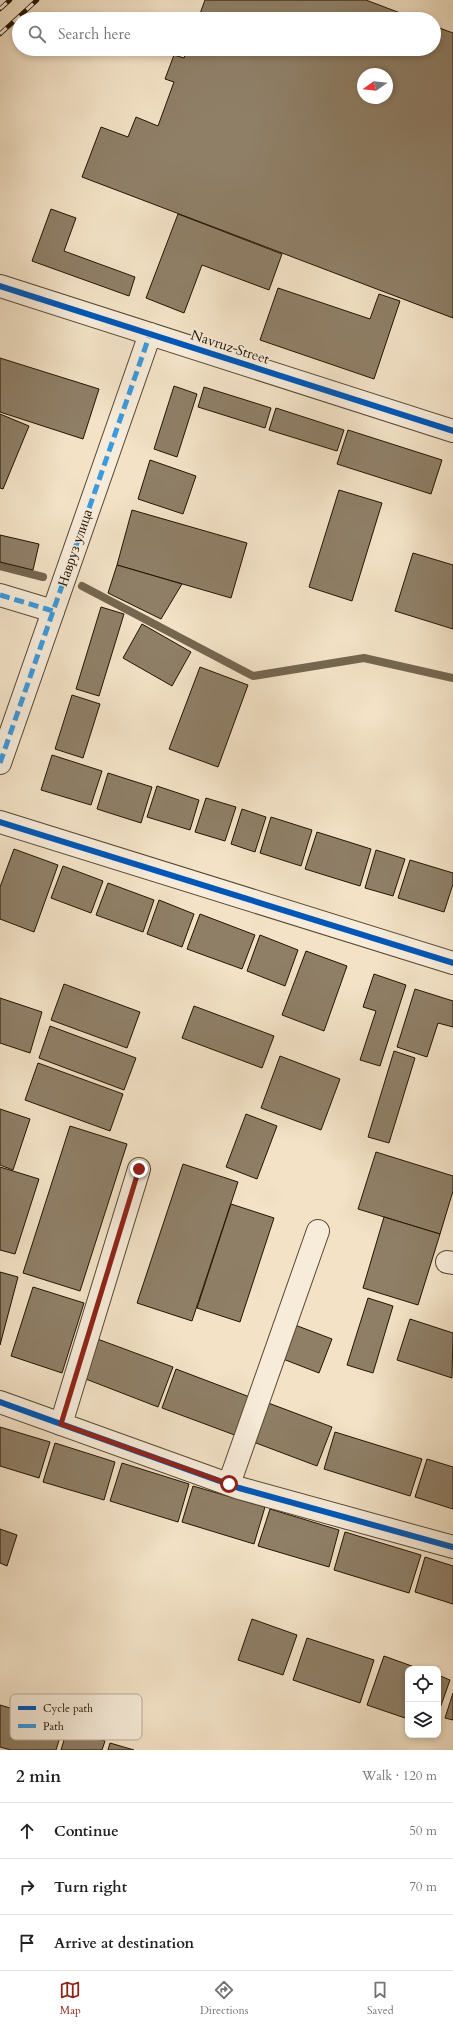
<!DOCTYPE html>
<html lang="en">
<head>
<meta charset="utf-8">
<style>
	body { margin:0; font-family:Cardo,serif; background:#f6f6f6; color:#202124 }
	.controls { position:absolute; right:12px; bottom:12px; display:grid; overflow:hidden; border-radius:8px; box-shadow:0 2px 6px #0003 }
	.controls button { width:36px; height:36px; display:grid; place-items:center; padding:0; border:0; border-bottom:1px solid #e0e0e0; background:#fff; color:#202124; font:20px sans-serif }
	.compass { position:absolute; left:357px; top:68px; width:36px; height:36px; border-radius:50%; background:#fff; box-shadow:0 2px 6px #0003; rotate:255deg }
	.stop { position:absolute; width:12px; height:12px; margin:-9px; border:3px solid #8f2418; border-radius:50%; background:#fff }
	.stop.end { background:#8f2418; border-color:#fff; box-shadow:0 1px 4px #0008 }
	.list { margin:0; padding:0; list-style:none }
	h2 { display:flex; justify-content:space-between; align-items:center; height:52px; margin:0; padding:0 16px; font-size:17px }
	h2 small { font-size:13px; font-weight:400; color:#757577 }
	.list li { display:grid; grid-template-columns:26px 1fr auto; gap:12px; align-items:center; box-sizing:border-box; height:56px; padding:0 16px; border-top:1px solid #e0e0e0 }
	.list b { display:block; font-size:15px; white-space:nowrap }
	.list em { font-size:13px; font-style:normal; color:#757577 }
	.icon { flex:none; width:22px; height:22px; fill:none; stroke:currentColor; stroke-width:2; stroke-linecap:round; stroke-linejoin:round }
	.map { position:relative; flex:none; width:453px; height:1750px; overflow:hidden }
	.search { position:absolute; background:#fff; box-shadow:0 2px 6px #0003; left:12px; right:12px; top:12px; height:44px; display:flex; align-items:center; gap:10px; box-sizing:border-box; padding:0 14px; border-radius:22px; color:#757577; font-size:15px }
	.sheet { height:220px; background:#fff }
	nav { display:flex; justify-content:space-around; align-items:center; box-sizing:border-box; height:56px; border-top:1px solid #e0e0e0; background:#fff; font-size:11px; color:#757577 }
	nav a { display:grid; justify-items:center; gap:2px }
	nav .on { color:#8f2418 }
	.map>svg:first-child { display:block }
	.lines { fill:none; stroke-linecap:round; stroke-linejoin:round }
	.stream { stroke:#75664f; stroke-width:8 }
	.building { fill:#8f7f67; stroke:#231401; fill-rule:evenodd }
	.minor-casing { stroke:#574832; stroke-width:24 }
	.minor { stroke:#f7ecda; stroke-width:22 }
	.rail-casing { stroke:#231401; stroke-width:4.5 }
	.rail { stroke:#f7ecda; stroke-width:3; stroke-dasharray:9; stroke-linecap:butt }
	.quiet { stroke:#3c9add; stroke-width:5; stroke-dasharray:10 5; stroke-linecap:butt }
	.cycleway-casing { stroke:#f7ecda; stroke-width:8 }
	.cycleway { stroke:#0057b8; stroke-width:6 }
	.route { stroke:#8f2418; stroke-width:5 }
	.labels { text-anchor:middle; dominant-baseline:central; stroke-width:3; stroke-linejoin:round; paint-order:stroke }
	.street-label { font-size:14px; fill:#231401; stroke:#f7ecda }
	.key { fill:#f7ecda; stroke:#b7ab99; stroke-width:1 }
	.key-label { font-size:11px; fill:#231401 }
</style>
</head>
<body>
<div class="map">
<svg width="453" height="1750" viewBox="0 0 453 1750">
	<rect width="100%" height="100%" fill="#f3e2c6"/>
	<filter id="stains"><feTurbulence type="fractalNoise" baseFrequency=".005" numOctaves="4"/><feColorMatrix values="0 0 0 0 .2 0 0 0 0 .09 0 0 0 0 .02 0 0 0 .5 -.17"/></filter>
	<radialGradient id="worn" r=".72"><stop offset=".6" stop-color="#630" stop-opacity="0"/><stop offset="1" stop-color="#630" stop-opacity=".3"/></radialGradient>
	<g class="lines">
		<g class="stream">
			<path d="M0,566L43,577"/>
			<path d="M82,586L253,676L364,658L453,678"/>
		</g>
	</g>
	<g class="building">
		<path d="M205,0H366L416,19H198Z"/>
		<path d="M434,26L453,33V318L82,177L101,127L128,137L136,117L158,126L174,82L165,79L174,55L184,58L187,49H434ZM363,74H387V98H363Z"/>
		<path d="M51,209L76,218L64,251L135,277L129,296L32,261Z"/>
		<path d="M178,214L282,254L269,290L202,265L184,313L146,298Z"/>
		<path d="M278,288L370,319L379,294L400,301L374,379L260,340Z"/>
		<path d="M0,358L99,389L83,439L0,412Z"/>
		<path d="M174,386L197,394L177,457L154,449Z"/>
		<path d="M204,387L271,408L265,428L198,407Z"/>
		<path d="M276,408L344,430L337,451L269,430Z"/>
		<path d="M0,414L29,426L3,489L0,488Z"/>
		<path d="M348,430L442,460L431,494L337,464Z"/>
		<path d="M150,460L196,476L183,514L138,499Z"/>
		<path d="M339,490L382,503L352,601L309,587Z"/>
		<path d="M132,510L247,543L231,598L117,565Z"/>
		<path d="M0,535L39,544L33,570L0,562Z"/>
		<path d="M413,553L453,565V629L395,611Z"/>
		<path d="M117,565L182,584L161,619L108,593Z"/>
		<path d="M101,607L124,614L99,696L76,689Z"/>
		<path d="M142,624L191,652L172,686L123,658Z"/>
		<path d="M200,667L248,685L218,767L169,749Z"/>
		<path d="M72,695L100,704L83,758L55,749Z"/>
		<path d="M52,755L102,771L91,805L41,790Z"/>
		<path d="M108,773L152,787L141,823L97,809Z"/>
		<path d="M157,786L199,800L190,830L147,817Z"/>
		<path d="M206,798L236,807L225,841L195,832Z"/>
		<path d="M242,809L266,817L255,852L231,844Z"/>
		<path d="M271,817L312,830L301,866L260,853Z"/>
		<path d="M317,832L371,849L360,886L305,869Z"/>
		<path d="M14,849L58,865L34,932L0,919V887Z"/>
		<path d="M376,850L405,859L393,896L365,888Z"/>
		<path d="M410,860L453,873V884L444,912L398,898Z"/>
		<path d="M63,866L103,881L91,913L51,898Z"/>
		<path d="M108,883L154,900L143,932L96,915Z"/>
		<path d="M159,900L194,914L182,947L147,934Z"/>
		<path d="M200,914L255,935L242,969L187,949Z"/>
		<path d="M260,935L298,950L285,986L247,971Z"/>
		<path d="M306,951L347,966L324,1031L282,1015Z"/>
		<path d="M374,974L406,985L380,1066L360,1060L376,1011L363,1007Z"/>
		<path d="M64,984L140,1012L127,1048L51,1020Z"/>
		<path d="M415,989L453,1001V1027L438,1023L427,1057L397,1047Z"/>
		<path d="M0,998L42,1012L30,1053L0,1043Z"/>
		<path d="M194,1006L274,1036L262,1068L182,1038Z"/>
		<path d="M50,1026L136,1058L124,1090L39,1058Z"/>
		<path d="M394,1051L415,1058L389,1143L368,1137Z"/>
		<path d="M280,1056L340,1079L321,1130L261,1108Z"/>
		<path d="M38,1063L123,1094L110,1131L25,1100Z"/>
		<path d="M0,1109L30,1119L13,1170L0,1165Z"/>
		<path d="M246,1114L277,1126L257,1179L226,1167Z"/>
		<path d="M70,1126L127,1144L80,1291L23,1273Z"/>
		<path d="M376,1152L453,1176V1191L440,1234L358,1209Z"/>
		<path d="M183,1164L238,1182L192,1321L137,1303Z"/>
		<path d="M0,1167L39,1179L15,1254L0,1250Z"/>
		<path d="M231,1204L274,1218L240,1322L197,1308Z"/>
		<path d="M384,1217L440,1234L418,1305L363,1288Z"/>
		<path d="M0,1272L18,1277L0,1345Z"/>
		<path d="M33,1287L84,1303L62,1373L11,1356Z"/>
		<path d="M368,1298L393,1306L373,1373L347,1365Z"/>
		<path d="M410,1319L453,1333L452,1378L397,1360Z"/>
		<path d="M295,1325L332,1339L319,1373L283,1359Z"/>
		<path d="M92,1337L173,1367L158,1407L78,1376Z"/>
		<path d="M176,1369L255,1399L240,1437L162,1408Z"/>
		<path d="M263,1401L332,1427L317,1466L248,1440Z"/>
		<path d="M0,1427L50,1442L39,1478L0,1466Z"/>
		<path d="M335,1432L422,1459L410,1496L324,1469Z"/>
		<path d="M55,1443L115,1462L104,1500L43,1482Z"/>
		<path d="M427,1459L453,1467V1509L415,1497Z"/>
		<path d="M122,1463L189,1484L178,1522L110,1501Z"/>
		<path d="M193,1486L265,1507L254,1544L182,1522Z"/>
		<path d="M270,1509L339,1530L329,1567L258,1546Z"/>
		<path d="M0,1529L17,1535L7,1566L0,1563Z"/>
		<path d="M345,1532L421,1555L409,1593L334,1570Z"/>
		<path d="M425,1557L453,1566V1604L415,1592Z"/>
		<path d="M252,1619L297,1635L283,1675L238,1660Z"/>
		<path d="M307,1638L374,1660L360,1703L293,1680Z"/>
		<path d="M384,1656L420,1669H408V1719L367,1705Z"/>
		<path d="M438,1675L450,1680L438,1714Z"/>
		<path d="M453,1693V1720L445,1718Z"/>
		<path d="M0,1705L64,1724L56,1750H11L0,1747Z"/>
		<path d="M67,1730L105,1741L102,1750H61Z"/>
		<path d="M110,1743L134,1750H108Z"/>
	</g>
	<g class="lines">
		<defs>
			<g id="minor">
				<path d="M0,286L453,431"/>
				<path d="M0,595L53,611"/>
				<path d="M0,763L150,334"/>
				<path d="M0,822L453,963"/>
				<path d="M447,1262L453,1263"/>
				<path d="M0,1402L239,1488L453,1547"/>
				<path d="M61,1424L139,1169"/>
				<path d="M229,1484L318,1231"/>
			</g>
		</defs>
		<use href="#minor" class="minor-casing"/>
		<use href="#minor" class="minor"/>
		<defs>
			<g id="rail">
				<path d="M0,9L10,0"/>
				<path d="M0,34L37,0"/>
			</g>
		</defs>
		<use href="#rail" class="rail-casing"/>
		<use href="#rail" class="rail"/>
		<g class="quiet">
			<path d="M0,595L53,611"/>
			<path d="M0,763L150,334"/>
		</g>
		<defs>
			<g id="cycleway">
				<path d="M0,286L453,431"/>
				<path d="M0,822L453,963"/>
				<path d="M0,1402L239,1488L453,1547"/>
			</g>
		</defs>
		<use href="#cycleway" class="cycleway-casing"/>
		<use href="#cycleway" class="cycleway"/>
	</g>
	<g class="lines">
		<path class="route" d="M139,1169L61,1424L229,1484"/>
	</g>
	<g class="labels">
		<g class="street-label">
			<text transform="translate(230 347) rotate(18)">Navruz Street</text>
			<text transform="translate(75 548) rotate(-71)">Навруз улица</text>
		</g>
	</g>
	<rect x="10" y="1694" width="132" height="46" rx="6" class="key"/>
	<rect x="18" y="1706" width="18" height="4" fill="#0057b8"/>
	<rect x="18" y="1724" width="18" height="4" fill="#3c9add"/>
	<g class="key-label">
		<text x="43" y="1712">Cycle path</text>
		<text x="43" y="1730">Path</text>
	</g>
	<rect width="100%" height="100%" filter="url(#stains)"/>
	<rect width="100%" height="100%" fill="url(#worn)"/>
</svg>
<div class="controls">
<button><svg class="icon" aria-label="locate" viewBox="0 0 24 24"><circle cx="12" cy="12" r="6"/><path d="M12 2v4M12 18v4M2 12h4M18 12h4"/></svg></button>
<button><svg class="icon" aria-label="layers" viewBox="0 0 24 24"><path d="M12 4l9 5-9 5-9-5zM3 14l9 5 9-5"/></svg></button>
</div>
<svg class="compass" viewBox="-18 -18 36 36"><path d="M0-13l5 13h-10z" fill="#e53935"/><path d="M0 13l5-13h-10z" fill="#757577"/></svg>
<div class="stop" style="left:229px;top:1484px"></div>
<div class="stop end" style="left:139px;top:1169px"></div>
<div class="search"><svg class="icon" aria-label="search" viewBox="0 0 24 24"><circle cx="10" cy="10" r="6"/><path d="M15 15l6 6"/></svg>Search here</div>
</div>
<section class="sheet">
<h2>2 min<small>Walk · 120 m</small></h2>
<ul class="list">
<li><svg class="icon" aria-label="ahead" viewBox="0 0 24 24"><path d="M12 20V5M6 11l6-6 6 6"/></svg><div><b>Continue</b></div><em>50 m</em></li>
<li><svg class="icon" aria-label="right" viewBox="0 0 24 24"><path d="M7 20v-9h11M14 6l5 5-5 5"/></svg><div><b>Turn right</b></div><em>70 m</em></li>
<li><svg class="icon" aria-label="arrive" viewBox="0 0 24 24"><path d="M6 21V4h12l-3 4 3 4H6"/></svg><div><b>Arrive at destination</b></div></li>
</ul>
</section>
<nav>
<a class="on"><svg class="icon" aria-label="map" viewBox="0 0 24 24"><path d="M3 6l6-2 6 2 6-2v14l-6 2-6-2-6 2zM9 4v14M15 6v14"/></svg>Map</a>
<a><svg class="icon" aria-label="directions" viewBox="0 0 24 24"><path d="M12 3l9 9-9 9-9-9zM9 14v-3h6M13 9l2 2-2 2"/></svg>Directions</a>
<a><svg class="icon" aria-label="saved" viewBox="0 0 24 24"><path d="M7 4h10v16l-5-4-5 4z"/></svg>Saved</a>
</nav>
</body>
</html>
